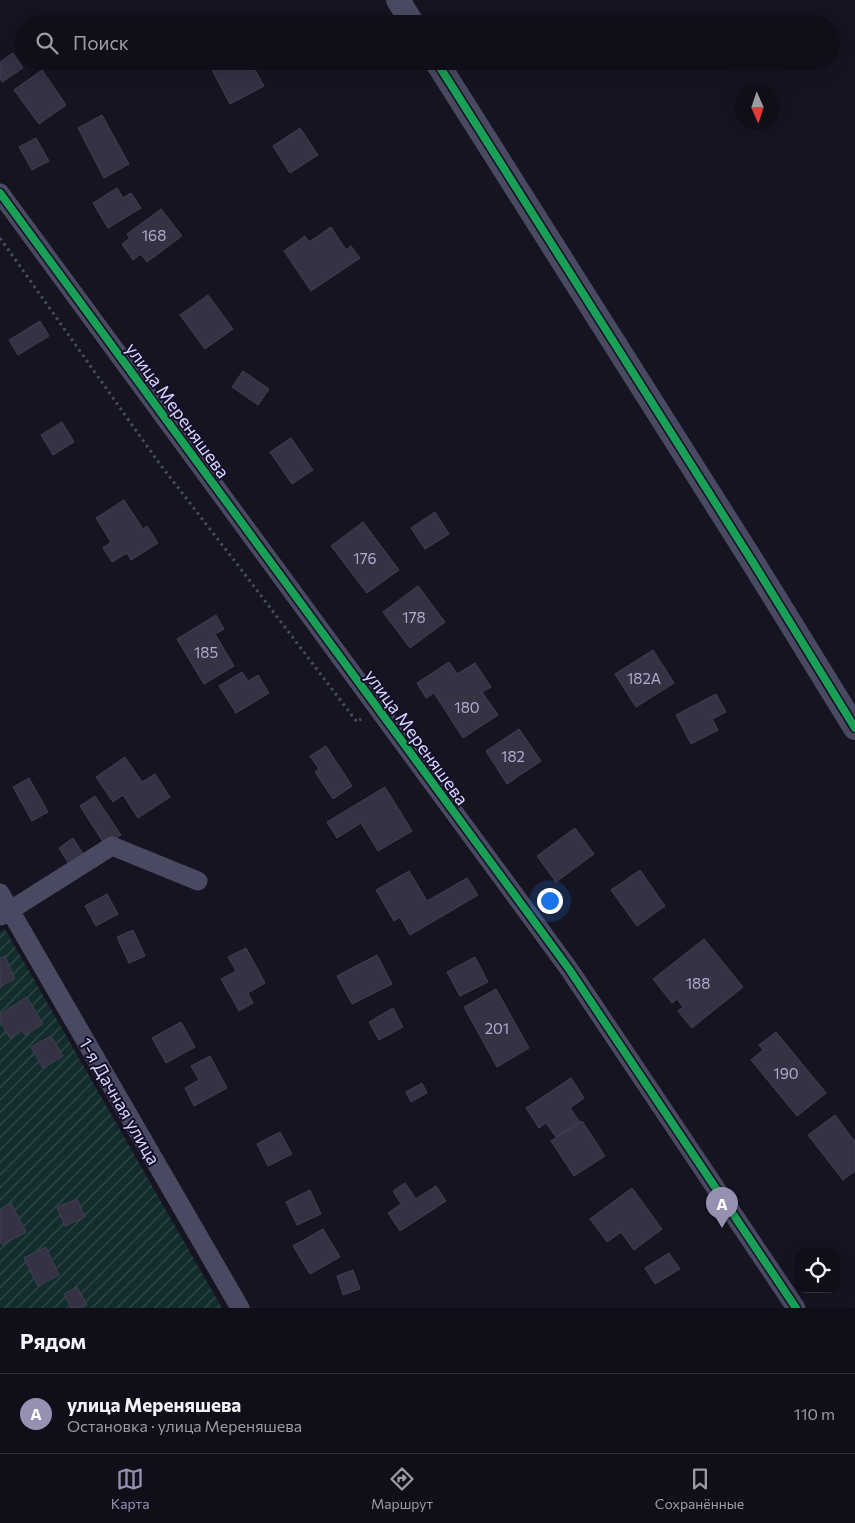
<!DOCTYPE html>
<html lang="ru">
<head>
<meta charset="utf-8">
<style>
	body { margin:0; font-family:Commissioner,sans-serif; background:#1e1d26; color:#f1f3f6 }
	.controls { position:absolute; right:15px; bottom:15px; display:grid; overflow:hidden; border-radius:10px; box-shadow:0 5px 20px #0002 }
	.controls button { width:45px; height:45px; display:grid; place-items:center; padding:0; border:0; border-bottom:1px solid #302f38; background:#100f19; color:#f1f3f6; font:25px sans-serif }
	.compass { position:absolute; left:735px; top:85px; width:45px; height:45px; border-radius:50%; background:#100f19; box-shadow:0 5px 20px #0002; rotate:177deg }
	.you { position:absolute; left:549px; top:900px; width:18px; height:18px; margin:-12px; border:4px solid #fff; border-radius:50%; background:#1a73e8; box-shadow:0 0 0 8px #1a73e833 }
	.badge { display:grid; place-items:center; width:32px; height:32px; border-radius:50%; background:#9591b1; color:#fff; font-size:16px; font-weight:700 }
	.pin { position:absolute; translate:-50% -41px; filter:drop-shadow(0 1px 2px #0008) }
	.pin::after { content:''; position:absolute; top:26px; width:18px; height:15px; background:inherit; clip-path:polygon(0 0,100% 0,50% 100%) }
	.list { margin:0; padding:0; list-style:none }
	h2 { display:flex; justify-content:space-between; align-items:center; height:65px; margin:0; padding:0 20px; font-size:21px }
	h2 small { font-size:16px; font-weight:400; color:#9c9ca2 }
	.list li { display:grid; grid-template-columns:32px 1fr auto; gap:15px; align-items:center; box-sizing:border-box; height:80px; padding:0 20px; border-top:1px solid #302f38 }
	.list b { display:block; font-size:19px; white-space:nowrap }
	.list p { margin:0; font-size:16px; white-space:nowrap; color:#9c9ca2 }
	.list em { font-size:16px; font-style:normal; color:#9c9ca2 }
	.icon { flex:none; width:28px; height:28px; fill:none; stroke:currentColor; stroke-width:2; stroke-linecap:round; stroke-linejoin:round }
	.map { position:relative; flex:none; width:855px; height:1308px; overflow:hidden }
	.search { position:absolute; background:#100f19; box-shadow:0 5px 20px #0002; left:15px; right:15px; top:15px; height:55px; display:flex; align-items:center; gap:12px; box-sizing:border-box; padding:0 18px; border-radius:28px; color:#9c9ca2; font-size:19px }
	.sheet { height:145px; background:#100f19 }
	nav { display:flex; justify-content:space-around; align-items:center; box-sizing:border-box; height:70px; border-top:1px solid #302f38; background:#100f19; font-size:14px; color:#9c9ca2 }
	nav a { display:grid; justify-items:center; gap:2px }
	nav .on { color:#9591b1 }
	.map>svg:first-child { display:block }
	.garden { fill:url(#garden-furrows) }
	.building { fill:#343243; stroke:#433f54 }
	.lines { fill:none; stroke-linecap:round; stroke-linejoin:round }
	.path { stroke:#44505f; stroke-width:3; stroke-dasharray:2.5 4; stroke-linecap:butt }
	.minor { stroke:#4a4962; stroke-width:19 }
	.tertiary { stroke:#4a4962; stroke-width:24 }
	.cycleway-casing { stroke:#130f26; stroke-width:11 }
	.cycleway { stroke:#1a9f57; stroke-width:8 }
	.labels { text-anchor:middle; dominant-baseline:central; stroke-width:4; stroke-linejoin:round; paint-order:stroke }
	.number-label { font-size:15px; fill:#b0acd0 }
	.street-label { font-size:18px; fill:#d9d4ff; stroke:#130f26 }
</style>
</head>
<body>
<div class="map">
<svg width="855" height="1308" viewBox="0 0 855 1308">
	<defs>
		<pattern id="garden-furrows" width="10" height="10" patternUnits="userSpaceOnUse" patternTransform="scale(1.25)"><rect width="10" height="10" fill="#132c2d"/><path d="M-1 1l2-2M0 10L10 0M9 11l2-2" fill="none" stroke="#354a4c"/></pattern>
	</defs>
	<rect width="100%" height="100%" fill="#161421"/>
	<path class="garden" d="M5,929L222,1308H0V932Z"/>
	<g class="building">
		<path d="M13,53L23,68L2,82L0,78V62Z"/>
		<path d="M219,61H250L264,86L230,104L210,66Z"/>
		<path d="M42,70L66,105L39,124L14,90Z"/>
		<path d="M102,115L129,164L104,178L78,128Z"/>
		<path d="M300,128L318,155L290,173L273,146Z"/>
		<path d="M36,138L49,161L32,170L19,147Z"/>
		<path d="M117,188L123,198L131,193L141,208L108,228L93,203Z"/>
		<path d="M161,209L182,236L147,262L141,254L133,260L122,244L130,238L127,234Z"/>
		<path d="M331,227L346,250L351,246L360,258L311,291L284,251L305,236L309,242Z"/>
		<path d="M208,295L233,329L205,349L180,315Z"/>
		<path d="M40,321L49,336L18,355L9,340Z"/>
		<path d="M243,371L269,389L258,405L232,387Z"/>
		<path d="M62,422L74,442L53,455L41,435Z"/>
		<path d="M291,438L313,470L292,484L270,452Z"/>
		<path d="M124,500L143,529L147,526L158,543L131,560L127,553L112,562L103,548L111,542L96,518Z"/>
		<path d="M435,512L449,534L425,549L411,528Z"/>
		<path d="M363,522L399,570L367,593L331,546Z"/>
		<path d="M418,586L445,622L410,648L383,612Z"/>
		<path d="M216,615L224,629L215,634L234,666L204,684L177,639Z"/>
		<path d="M653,650L674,683L636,707L615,674Z"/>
		<path d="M449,662L457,674L475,663L491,687L482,692L498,715L463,738L434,693L426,698L417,683Z"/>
		<path d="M242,672L248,681L258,675L269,693L236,713L219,686Z"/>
		<path d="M716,694L726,712L712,719L718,730L691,744L676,715Z"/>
		<path d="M519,729L541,761L507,784L486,751Z"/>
		<path d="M326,746L352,786L333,799L315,772L319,769L310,756Z"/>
		<path d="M125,757L142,782L155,774L170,797L138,818L123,795L113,802L96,777Z"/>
		<path d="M29,778L48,812L32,821L13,787Z"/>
		<path d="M385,787L412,831L378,851L361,823L337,838L327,822Z"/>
		<path d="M95,796L121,835L105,845L80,806Z"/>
		<path d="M575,828L594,854L556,882L537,856Z"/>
		<path d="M73,838L83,854L69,864L59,848Z"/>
		<path d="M640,870L665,906L637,926L611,890Z"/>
		<path d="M409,871L427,901L467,878L478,895L410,935L400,917L394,921L376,890Z"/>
		<path d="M107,894L118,914L96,926L85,906Z"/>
		<path d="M133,930L145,956L129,963L117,937Z"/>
		<path d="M704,939L743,987L692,1028L678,1011L683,1007L677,999L672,1003L653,979Z"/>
		<path d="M246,948L265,983L248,993L253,1003L239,1011L221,979L236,971L228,957Z"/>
		<path d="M377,955L392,984L352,1004L337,976Z"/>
		<path d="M5,956L15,979L0,986V958Z"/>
		<path d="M475,957L488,982L460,996L447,972Z"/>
		<path d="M496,989L529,1048L497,1067L464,1007Z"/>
		<path d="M27,997L43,1024L25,1035L22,1031L10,1038L0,1022V1014Z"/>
		<path d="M393,1008L403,1027L379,1040L369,1022Z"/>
		<path d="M181,1022L195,1047L166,1063L152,1038Z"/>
		<path d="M776,1032L826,1093L797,1116L751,1060L763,1050L759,1045Z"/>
		<path d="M51,1036L63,1056L43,1068L31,1047Z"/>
		<path d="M210,1056L227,1088L194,1106L185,1088L199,1080L191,1066Z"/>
		<path d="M571,1078L584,1098L570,1108L580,1122L556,1137L546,1123L539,1128L526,1108Z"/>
		<path d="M422,1083L427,1093L411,1102L406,1092Z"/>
		<path d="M835,1115L855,1142V1171L843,1180L808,1135Z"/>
		<path d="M582,1121L605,1156L574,1176L551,1141Z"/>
		<path d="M280,1132L292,1154L268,1166L257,1144Z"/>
		<path d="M405,1183L416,1199L436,1186L446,1201L400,1231L388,1213L401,1204L393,1191Z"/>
		<path d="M632,1188L662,1229L634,1250L621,1232L607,1242L590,1219Z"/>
		<path d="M310,1190L321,1214L297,1225L286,1202Z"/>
		<path d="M77,1199L85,1217L65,1226L57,1207Z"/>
		<path d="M11,1203L26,1232L2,1245L0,1241V1209Z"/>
		<path d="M323,1229L340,1257L310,1274L293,1246Z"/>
		<path d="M46,1247L59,1275L38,1286L24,1258Z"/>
		<path d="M669,1253L680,1269L655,1284L645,1268Z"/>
		<path d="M353,1270L360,1289L343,1295L337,1276Z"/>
		<path d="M77,1287L87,1305L81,1308H71L64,1294Z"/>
	</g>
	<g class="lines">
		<path class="path" d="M0,238L159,463L240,568L357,722L361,719"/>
		<g class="minor">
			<path d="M0,193L569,969L796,1308"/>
			<path d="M0,893L240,1308"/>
			<path d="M1,916L112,846L198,881"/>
		</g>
		<g class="tertiary">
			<path d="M398,0L413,24"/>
			<path d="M436,61L754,564L855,728"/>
		</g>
		<defs>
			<g id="cycleway">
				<path d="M436,61L754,564L855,728"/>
				<path d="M0,193L569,969L796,1308"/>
			</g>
		</defs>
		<use href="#cycleway" class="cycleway-casing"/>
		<use href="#cycleway" class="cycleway"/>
	</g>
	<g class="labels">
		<g class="number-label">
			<text x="154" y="235">168</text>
			<text x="365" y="558">176</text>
			<text x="414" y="617">178</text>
			<text x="206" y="652">185</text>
			<text x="644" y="678">182А</text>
			<text x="467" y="707">180</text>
			<text x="513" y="756">182</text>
			<text x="698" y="983">188</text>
			<text x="497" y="1028">201</text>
			<text x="786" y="1073">190</text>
		</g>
		<g class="street-label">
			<text transform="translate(178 410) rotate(54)">улица Мереняшева</text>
			<text transform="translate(417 737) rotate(54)">улица Мереняшева</text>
			<text transform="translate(120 1101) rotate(60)">1-я Дачная улица</text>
		</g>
	</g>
</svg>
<div class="controls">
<button><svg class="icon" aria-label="locate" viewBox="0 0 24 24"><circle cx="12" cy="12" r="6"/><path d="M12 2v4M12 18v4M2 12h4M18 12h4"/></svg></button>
</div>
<svg class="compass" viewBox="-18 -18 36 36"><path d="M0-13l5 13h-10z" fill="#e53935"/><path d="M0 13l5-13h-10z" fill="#9c9ca2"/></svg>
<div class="you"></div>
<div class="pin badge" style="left:722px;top:1228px">A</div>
<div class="search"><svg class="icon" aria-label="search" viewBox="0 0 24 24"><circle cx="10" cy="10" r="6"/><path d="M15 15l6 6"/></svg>Поиск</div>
</div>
<section class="sheet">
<h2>Рядом<small></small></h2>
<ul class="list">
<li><span class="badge">A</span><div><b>улица Мереняшева</b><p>Остановка · улица Мереняшева</p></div><em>110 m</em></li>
</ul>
</section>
<nav>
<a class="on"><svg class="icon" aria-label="map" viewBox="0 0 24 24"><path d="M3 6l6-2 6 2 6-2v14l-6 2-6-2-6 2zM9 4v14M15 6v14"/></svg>Карта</a>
<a><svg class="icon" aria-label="directions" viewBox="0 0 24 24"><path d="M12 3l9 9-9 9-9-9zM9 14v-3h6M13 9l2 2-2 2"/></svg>Маршрут</a>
<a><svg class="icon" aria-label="saved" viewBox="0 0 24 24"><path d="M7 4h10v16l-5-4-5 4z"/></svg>Сохранённые</a>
</nav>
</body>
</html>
